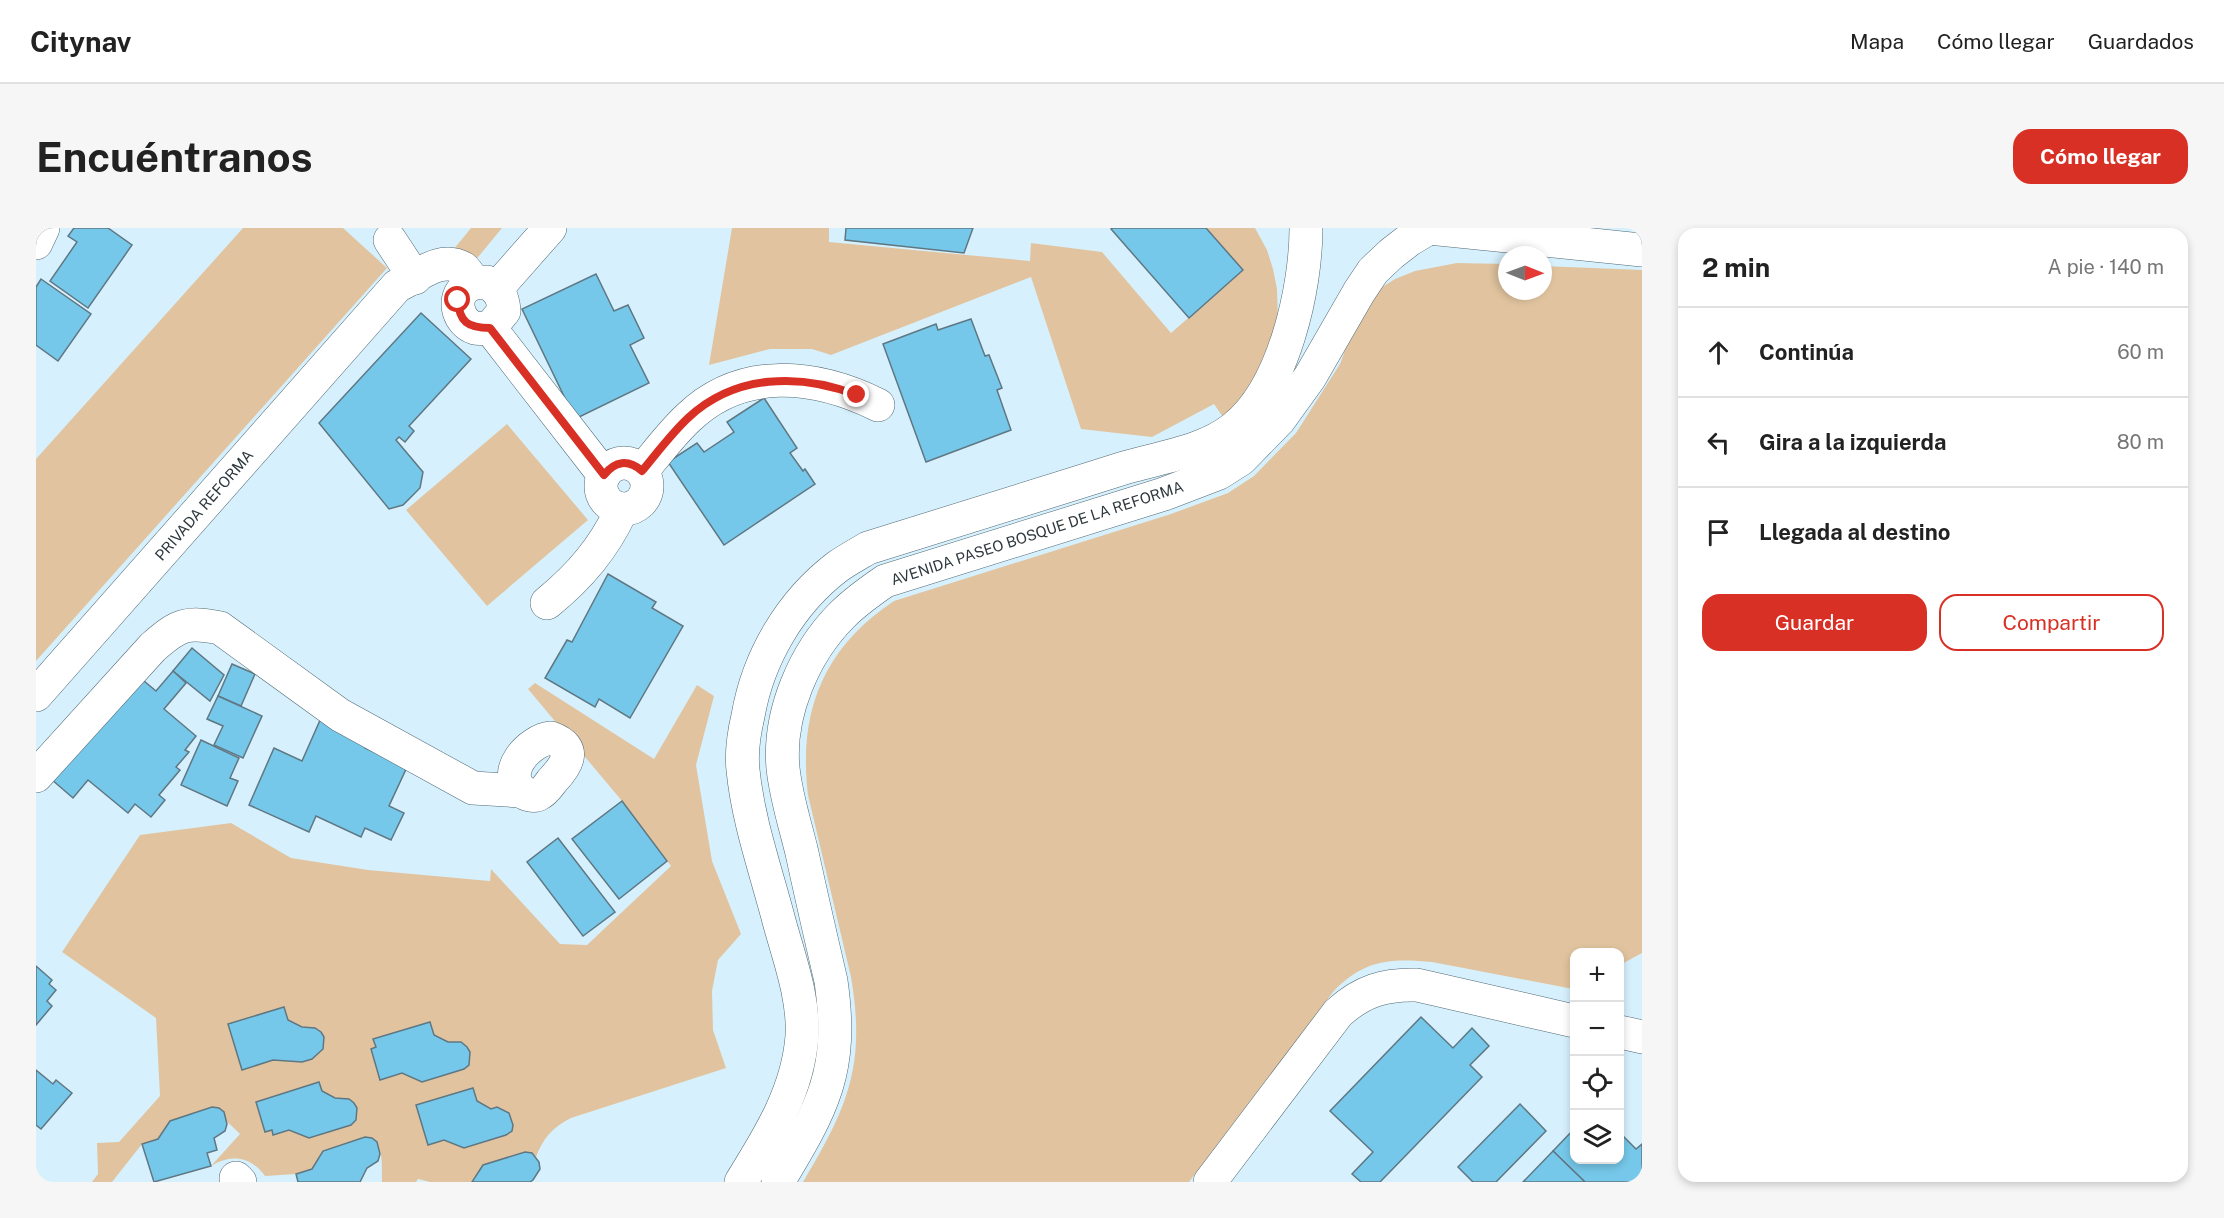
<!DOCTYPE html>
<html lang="es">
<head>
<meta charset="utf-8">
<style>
	body { margin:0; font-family:"Public Sans",sans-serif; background:#f6f6f6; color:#222 }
	.controls { position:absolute; right:18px; bottom:18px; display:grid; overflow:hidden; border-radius:12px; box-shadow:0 3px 9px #0003 }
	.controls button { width:54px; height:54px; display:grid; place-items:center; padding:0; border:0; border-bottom:2px solid #e0e0e0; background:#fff; color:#222; font:30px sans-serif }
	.compass { position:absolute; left:1462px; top:18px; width:54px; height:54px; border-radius:50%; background:#fff; box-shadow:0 3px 9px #0003; rotate:91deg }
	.stop { position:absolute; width:18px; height:18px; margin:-14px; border:4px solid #d93025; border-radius:50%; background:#fff }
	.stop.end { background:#d93025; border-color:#fff; box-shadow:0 2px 6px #0008 }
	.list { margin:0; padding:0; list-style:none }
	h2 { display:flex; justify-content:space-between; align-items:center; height:78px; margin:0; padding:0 24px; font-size:26px }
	h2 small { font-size:20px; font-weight:400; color:#767676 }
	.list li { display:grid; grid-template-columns:39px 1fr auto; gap:18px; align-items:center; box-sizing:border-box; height:90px; padding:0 24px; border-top:2px solid #e0e0e0 }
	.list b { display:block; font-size:22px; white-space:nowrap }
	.list em { font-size:20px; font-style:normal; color:#767676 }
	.actions { display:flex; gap:12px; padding:18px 24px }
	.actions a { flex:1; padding:14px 0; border:2px solid #d93025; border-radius:18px; text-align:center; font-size:21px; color:#d93025 }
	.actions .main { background:#d93025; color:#fff }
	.icon { flex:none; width:33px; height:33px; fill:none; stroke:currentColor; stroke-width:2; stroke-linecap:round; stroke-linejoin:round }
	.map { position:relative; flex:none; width:1606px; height:954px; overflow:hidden; border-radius:18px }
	header { display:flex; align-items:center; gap:36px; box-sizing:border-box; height:84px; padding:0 30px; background:#fff; border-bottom:2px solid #e0e0e0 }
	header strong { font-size:28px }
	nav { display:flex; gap:33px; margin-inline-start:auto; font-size:21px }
	.intro { display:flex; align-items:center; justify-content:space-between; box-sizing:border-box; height:144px; padding:0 36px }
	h1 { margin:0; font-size:42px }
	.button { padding:15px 27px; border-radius:18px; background:#d93025; color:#fff; font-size:21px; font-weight:700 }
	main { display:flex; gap:36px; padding:0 36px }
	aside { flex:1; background:#fff; border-radius:18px; box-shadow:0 3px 9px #0003 }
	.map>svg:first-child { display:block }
	.green { fill:#e1c49f; fill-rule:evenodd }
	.building { fill:#76c8ea; stroke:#5f7782; stroke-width:1.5 }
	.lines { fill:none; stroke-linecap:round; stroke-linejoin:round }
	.minor-casing { stroke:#516974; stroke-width:34 }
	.major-casing { stroke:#516974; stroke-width:34 }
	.minor { stroke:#fff; stroke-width:33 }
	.major { stroke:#fff; stroke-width:33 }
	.route { stroke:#d93025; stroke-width:8 }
	.labels { text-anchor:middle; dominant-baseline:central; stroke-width:4.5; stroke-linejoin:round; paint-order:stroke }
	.street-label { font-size:15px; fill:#2f393e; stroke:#fff }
</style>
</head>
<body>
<header>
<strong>Citynav</strong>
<nav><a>Mapa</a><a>Cómo llegar</a><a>Guardados</a></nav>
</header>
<div class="intro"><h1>Encuéntranos</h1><a class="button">Cómo llegar</a></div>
<main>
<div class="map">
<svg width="1606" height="954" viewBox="0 0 1606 954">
	<rect width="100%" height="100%" fill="#d6f1fd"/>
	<g class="green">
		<path d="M207,0H307L351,40L0,433V231Z"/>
		<path d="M435,0H466L438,34L413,27Z"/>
		<path d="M696,0H793V14L994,33L995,15L1066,24L1135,105L1207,42L1170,0H1219L1231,22L1237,41L1241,61L1242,93L1218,153L1189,192L1178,176L1116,209L1045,201L995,49L795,127L776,121H734L673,137Z"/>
		<path d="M1421,35L1471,36V63H1507V38L1606,42V725L1584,737V724H1538L1537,761L1396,734C1354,730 1327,732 1297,764L1153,954H767C812,879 830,837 815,749L772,567C762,484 787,420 858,373L1135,286L1192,265L1218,248L1260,205L1304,136L1316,103L1340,63L1359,51L1379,43Z"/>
		<path d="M471,196L552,292L451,378L370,282Z"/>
		<path d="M499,455L618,531L661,457L678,468L660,537L676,633L705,706L682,732L676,763L677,802L690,840L535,890C517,899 507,910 500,929L496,925L436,954H394L382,951L380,954H346C345,934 350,918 329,909L287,923L276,941L260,946L229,948C216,929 195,925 175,938L204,906L176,879L134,893L122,911L106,916L76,954H56L62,946L61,915L83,914L124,868L120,790L26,724L104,607L195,595L255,630L332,642L454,653L455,641L524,716L551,717L635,638L586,573L492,461ZM248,779L252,792L266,799L279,800L285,804L288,809L287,821C266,840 263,830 239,832C228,833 216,839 206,842L192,796ZM394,794L398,807L412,814L425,815L431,819L434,824L433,837L428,841L386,854L366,845L345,852L335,821L340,819L338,811Z"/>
	</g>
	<g class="building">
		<path d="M38,0H72L96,17L52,80L14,53L41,14L32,8Z"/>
		<path d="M810,0H937L928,25L809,12Z"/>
		<path d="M1077,0H1170L1207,42L1153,90L1075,1Z"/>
		<path d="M560,46L578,83L592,77L608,110L594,117L613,155L539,191L486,81Z"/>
		<path d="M5,51L55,86L22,133L0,117V59Z"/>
		<path d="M385,85L435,131L373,198L378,203L369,214L363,209L360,212L387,244L384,260L367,277L353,281L283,195Z"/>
		<path d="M935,91L949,128L953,127L966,160L961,162L975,202L890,234L847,116L900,96L902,102Z"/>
		<path d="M728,170L761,220L754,225L767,243L769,241L779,256L688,317L632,234L661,215L668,224L698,204L691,194Z"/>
		<path d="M572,346L620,374L616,380L647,398L594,490L563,471L559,479L509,450L531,412L536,414Z"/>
		<path d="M156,420L188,447L174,473L137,443Z"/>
		<path d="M196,436L219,446L205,478L182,468Z"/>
		<path d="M137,443L150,455L128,481L160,508L149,522L153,524L140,539L144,542L123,567L129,572L115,589L99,576L92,585L52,552L37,570L15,551L102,448L120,463Z"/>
		<path d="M182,468L226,488L207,530L178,517L187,498L171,491Z"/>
		<path d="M285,490L333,512L329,520L371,539L353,578L368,585L355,612L329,600L325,609L280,588L273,604L213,577L238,520L266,533Z"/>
		<path d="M165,512L203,530L194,550L202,553L191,578L145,557Z"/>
		<path d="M586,573L631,633L583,671L536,611Z"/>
		<path d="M522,610L579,684L547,708L491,634Z"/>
		<path d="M0,738L16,752L13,756L20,762L11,773L16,778L0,797Z"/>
		<path d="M248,779L252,792L266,799L279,800L285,804L288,809L287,821L276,831L266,834L237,832L206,842L192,796Z"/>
		<path d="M1385,789L1417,820L1436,800L1453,818L1434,837L1446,849L1344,954H1325L1316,946L1337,924L1294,883Z"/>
		<path d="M394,794L398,807L412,814H425L431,819L434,824L433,837L428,841L386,854L366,845L344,852L335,821L340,819L337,811Z"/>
		<path d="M0,842L17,856L20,852L36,865L5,901L0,897Z"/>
		<path d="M283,854L286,863L299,870L313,871L318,875L321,880L320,892L315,897L273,910L253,902L237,907L236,902L229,904L220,874Z"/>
		<path d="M437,860L441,873L455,881L461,879L473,885L477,897L476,903L470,907L428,920L408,912L392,917L380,877Z"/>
		<path d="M1484,876L1510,903L1460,954H1437L1422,939Z"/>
		<path d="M176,879L183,880L188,884L191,896L189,903L178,910L181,922L171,925L175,938L118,954L106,916L122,911L134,893Z"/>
		<path d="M1538,901V932H1584V905L1600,921L1606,916V951L1603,954H1549L1517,923Z"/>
		<path d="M329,909L336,910L341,914L344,926L342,933L331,940L324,954H262L260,946L276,941L287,923Z"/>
		<path d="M1517,923L1549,954H1487Z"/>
		<path d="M489,924L496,925L503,934L504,941L497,952L494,954H436L447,937Z"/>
	</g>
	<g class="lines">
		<defs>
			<g id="minor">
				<path d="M1393,0L1606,22"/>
				<path d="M354,12L379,50"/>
				<path d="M0,15L7,0"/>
				<path d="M451,54C463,62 467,68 468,83L454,100C449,100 443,101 439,100C423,95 416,73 428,61C434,55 443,54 451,54Z"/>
				<path d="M461,60L514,0"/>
				<path d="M454,100L568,247"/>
				<circle cx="588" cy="258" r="23"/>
				<path d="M606,243C621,225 635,206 652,190C706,138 779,146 842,177"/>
				<path d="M511,375C544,348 568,320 586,281"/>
				<path d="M0,467L361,58C382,49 403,27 427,40C431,43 435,50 438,55"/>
				<path d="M515,510C543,520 530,538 516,553C513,557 508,564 503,566C498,569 490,567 486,563C464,544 494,512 515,510Z"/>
				<path d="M0,548L117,419C142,397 150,393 184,400L304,487L437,560L485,563"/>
				<path d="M1584,804L1606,809"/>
				<path d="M200,950L204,954"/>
				<path d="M1174,954L1302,785C1326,763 1349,756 1381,757L1538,793"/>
			</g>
			<g id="major">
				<path d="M705,954C733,909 762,863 766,808C768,769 753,730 743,693C730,643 712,593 707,542C705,524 708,505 712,488C722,430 754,375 801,339C811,332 822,326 832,320C918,293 1003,267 1088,240C1125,229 1168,224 1198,200C1248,161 1270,60 1270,0"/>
				<path d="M742,954C787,879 808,843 795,753C785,710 775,667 766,625C759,596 750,569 747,540C742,486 768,425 806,387C819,374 833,364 849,353L1128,266L1183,245L1205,231L1243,192L1274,149L1323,64L1337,43L1355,26L1373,12L1393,0H1402"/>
			</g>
		</defs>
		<use href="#minor" class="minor-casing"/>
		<use href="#major" class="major-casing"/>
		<use href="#minor" class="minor"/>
		<use href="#major" class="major"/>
	</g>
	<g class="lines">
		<path class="route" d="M422,72C423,94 432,100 454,100L568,247C579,233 592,231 606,243C621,225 635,206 652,190C699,146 764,145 821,167"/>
	</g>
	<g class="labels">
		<g class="street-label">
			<text transform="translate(168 277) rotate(-49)">PRIVADA REFORMA</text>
			<text transform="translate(1001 305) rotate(-18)">AVENIDA PASEO BOSQUE DE LA REFORMA</text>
		</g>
	</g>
</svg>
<div class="controls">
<button>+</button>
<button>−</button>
<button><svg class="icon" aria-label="locate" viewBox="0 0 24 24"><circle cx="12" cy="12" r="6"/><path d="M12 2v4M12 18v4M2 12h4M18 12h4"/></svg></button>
<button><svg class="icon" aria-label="layers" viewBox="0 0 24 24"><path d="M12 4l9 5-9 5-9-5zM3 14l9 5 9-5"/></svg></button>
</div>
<svg class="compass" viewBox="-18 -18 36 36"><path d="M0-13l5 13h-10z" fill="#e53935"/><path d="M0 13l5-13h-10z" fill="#767676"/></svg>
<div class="stop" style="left:422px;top:72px"></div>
<div class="stop end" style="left:821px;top:167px"></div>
</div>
<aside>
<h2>2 min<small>A pie · 140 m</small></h2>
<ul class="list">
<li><svg class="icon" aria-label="ahead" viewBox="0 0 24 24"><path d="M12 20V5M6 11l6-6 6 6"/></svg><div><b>Continúa</b></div><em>60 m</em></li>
<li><svg class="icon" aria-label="left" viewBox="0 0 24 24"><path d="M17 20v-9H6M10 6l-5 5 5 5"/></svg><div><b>Gira a la izquierda</b></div><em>80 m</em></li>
<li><svg class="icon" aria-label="arrive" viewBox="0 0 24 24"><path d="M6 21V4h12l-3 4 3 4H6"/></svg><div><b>Llegada al destino</b></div></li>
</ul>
<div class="actions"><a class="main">Guardar</a><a>Compartir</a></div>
</aside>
</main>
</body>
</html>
